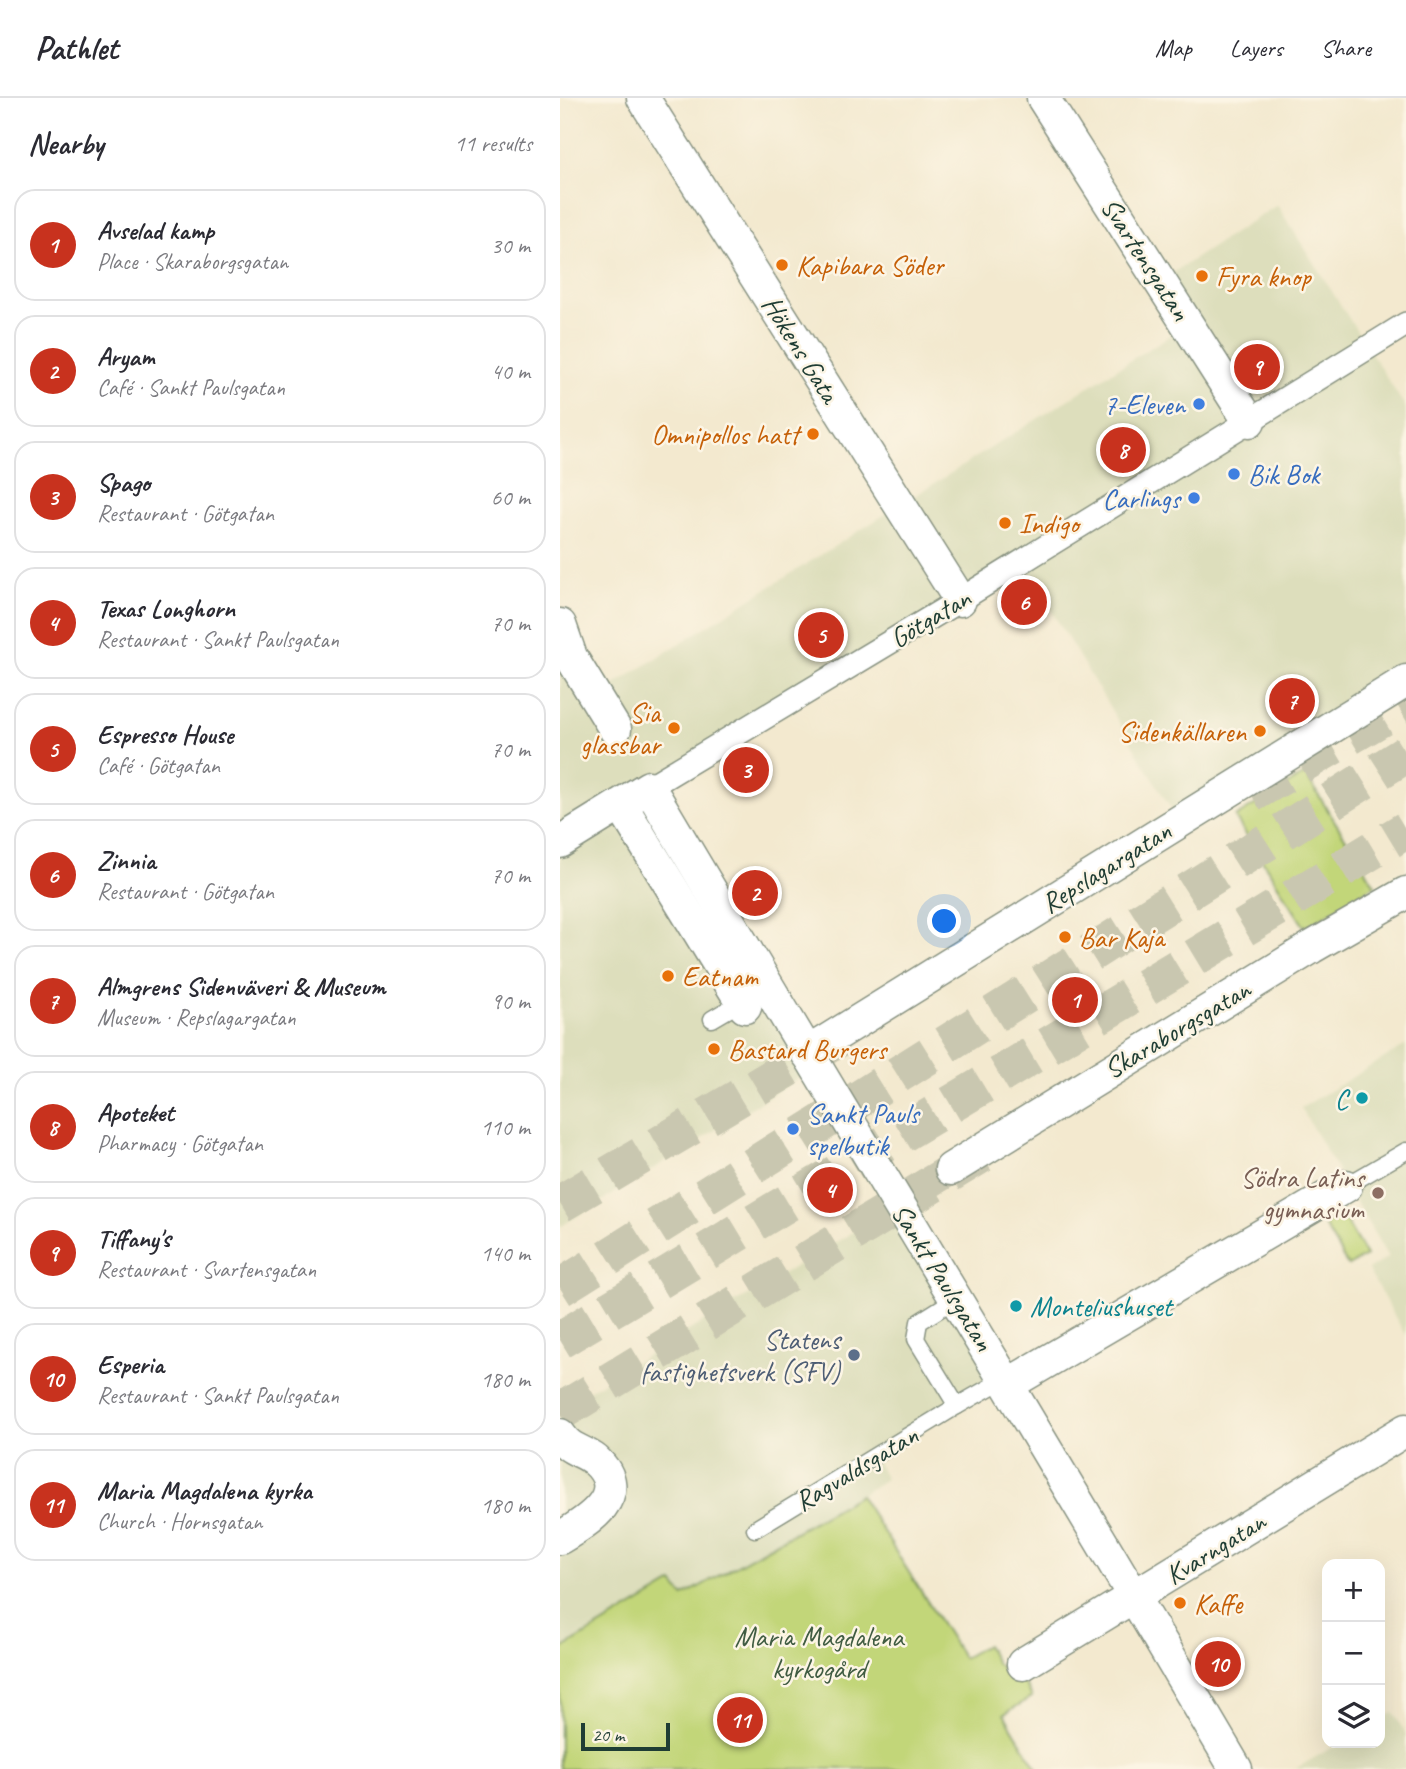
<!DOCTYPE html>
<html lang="en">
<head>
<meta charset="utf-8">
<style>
	body { margin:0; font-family:Caveat,sans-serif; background:#f2f2f3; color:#2b2b33 }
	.controls { position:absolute; right:21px; bottom:21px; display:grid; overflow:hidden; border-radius:14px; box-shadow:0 7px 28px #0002 }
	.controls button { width:63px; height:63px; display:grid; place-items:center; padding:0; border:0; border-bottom:2px solid #e1e1e2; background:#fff; color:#2b2b33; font:35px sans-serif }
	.scale { position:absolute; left:21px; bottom:18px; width:89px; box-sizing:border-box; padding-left:7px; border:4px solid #1f3d34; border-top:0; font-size:19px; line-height:24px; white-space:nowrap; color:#1f3d34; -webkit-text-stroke:5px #fcf5e5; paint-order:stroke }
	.you { position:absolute; left:385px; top:824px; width:24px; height:24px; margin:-18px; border:5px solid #fff; border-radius:50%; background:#1a73e8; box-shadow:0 0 0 10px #1a73e833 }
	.badge { display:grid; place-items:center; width:46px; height:46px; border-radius:50%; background:#c8321e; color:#fff; font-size:23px; font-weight:700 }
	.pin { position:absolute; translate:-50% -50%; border:4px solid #fff; box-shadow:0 2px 7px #0006 }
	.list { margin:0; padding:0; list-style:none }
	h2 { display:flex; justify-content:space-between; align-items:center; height:91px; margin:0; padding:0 28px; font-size:30px }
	h2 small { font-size:23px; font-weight:400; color:#7c7c81 }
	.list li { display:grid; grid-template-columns:46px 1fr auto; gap:21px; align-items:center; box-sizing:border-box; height:112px; margin:0 14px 14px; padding:0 14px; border:2px solid #e1e1e2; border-radius:21px }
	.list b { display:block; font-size:26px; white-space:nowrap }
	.list p { margin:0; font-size:23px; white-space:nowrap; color:#7c7c81 }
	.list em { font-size:23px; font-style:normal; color:#7c7c81 }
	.icon { flex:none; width:38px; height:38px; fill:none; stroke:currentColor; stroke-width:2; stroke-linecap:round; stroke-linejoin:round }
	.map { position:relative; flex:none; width:846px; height:1671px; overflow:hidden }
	header { display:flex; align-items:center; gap:42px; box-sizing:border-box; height:98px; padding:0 35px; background:#fff; border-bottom:2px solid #e1e1e2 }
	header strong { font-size:33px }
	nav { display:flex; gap:38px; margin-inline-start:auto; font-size:24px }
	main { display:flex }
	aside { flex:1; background:#fff }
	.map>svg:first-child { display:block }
	.built { fill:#dddebc }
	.green { fill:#c2d679; stroke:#708a56; stroke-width:2 }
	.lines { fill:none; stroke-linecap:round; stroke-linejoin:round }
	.minor-tunnel { stroke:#c9c7b0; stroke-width:32; stroke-dasharray:32 16; stroke-linecap:butt }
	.tertiary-tunnel { stroke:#c9c7b0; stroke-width:38; stroke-dasharray:38 19; stroke-linecap:butt }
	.trunk-tunnel { stroke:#c9c7b0; stroke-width:38; stroke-dasharray:38 19; stroke-linecap:butt }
	.service-casing { stroke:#899382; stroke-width:19 }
	.pedestrian-casing { stroke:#899382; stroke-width:26 }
	.minor-casing { stroke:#899382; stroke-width:35 }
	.service { stroke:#fff; stroke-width:16 }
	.pedestrian { stroke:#fff; stroke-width:23 }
	.minor { stroke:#fff; stroke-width:32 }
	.food-dot { fill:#e8710a; stroke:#fcf5e5; stroke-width:2.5 }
	.shop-dot { fill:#3f7fe0; stroke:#fcf5e5; stroke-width:2.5 }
	.culture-dot { fill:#0f9aa8; stroke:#fcf5e5; stroke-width:2.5 }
	.education-dot { fill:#8d6e63; stroke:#fcf5e5; stroke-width:2.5 }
	.service-dot { fill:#5c6f8a; stroke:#fcf5e5; stroke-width:2.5 }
	.labels { text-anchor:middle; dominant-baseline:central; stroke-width:5; stroke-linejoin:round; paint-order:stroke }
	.street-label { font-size:28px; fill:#1f3d34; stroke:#fcf5e5 }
	.food-label { font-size:28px; fill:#c56008; stroke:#fcf5e5; text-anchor:start }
	.shop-label { font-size:28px; fill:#366cbe; stroke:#fcf5e5; text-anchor:end }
	.culture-label { font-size:28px; fill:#0d838f; stroke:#fcf5e5; text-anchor:end }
	.education-label { font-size:28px; fill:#785e54; stroke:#fcf5e5; text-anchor:end }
	.service-label { font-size:28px; fill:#4e5e75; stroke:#fcf5e5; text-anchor:end }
	.park-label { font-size:28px; fill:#405c42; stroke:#fcf5e5 }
</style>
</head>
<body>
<header>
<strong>Pathlet</strong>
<nav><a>Map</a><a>Layers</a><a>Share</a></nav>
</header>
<main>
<aside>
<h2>Nearby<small>11 results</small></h2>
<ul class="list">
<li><span class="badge">1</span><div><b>Avselad kamp</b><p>Place · Skaraborgsgatan</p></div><em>30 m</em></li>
<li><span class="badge">2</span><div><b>Aryam</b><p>Café · Sankt Paulsgatan</p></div><em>40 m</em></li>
<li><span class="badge">3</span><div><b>Spago</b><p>Restaurant · Götgatan</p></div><em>60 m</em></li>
<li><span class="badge">4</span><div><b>Texas Longhorn</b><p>Restaurant · Sankt Paulsgatan</p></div><em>70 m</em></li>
<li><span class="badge">5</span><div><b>Espresso House</b><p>Café · Götgatan</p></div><em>70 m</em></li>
<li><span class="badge">6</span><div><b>Zinnia</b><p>Restaurant · Götgatan</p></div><em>70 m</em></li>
<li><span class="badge">7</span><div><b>Almgrens Sidenväveri &amp; Museum</b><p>Museum · Repslagargatan</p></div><em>90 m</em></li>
<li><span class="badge">8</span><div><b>Apoteket</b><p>Pharmacy · Götgatan</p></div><em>110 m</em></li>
<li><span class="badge">9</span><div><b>Tiffany's</b><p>Restaurant · Svartensgatan</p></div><em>140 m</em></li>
<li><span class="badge">10</span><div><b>Esperia</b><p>Restaurant · Sankt Paulsgatan</p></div><em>180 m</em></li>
<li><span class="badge">11</span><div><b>Maria Magdalena kyrka</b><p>Church · Hornsgatan</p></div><em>180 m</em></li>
</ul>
</aside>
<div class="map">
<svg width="846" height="1671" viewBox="0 0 846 1671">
	<rect width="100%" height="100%" fill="#fcf5e5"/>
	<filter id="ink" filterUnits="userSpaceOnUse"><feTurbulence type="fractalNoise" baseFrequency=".0143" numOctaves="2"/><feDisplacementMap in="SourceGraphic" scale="14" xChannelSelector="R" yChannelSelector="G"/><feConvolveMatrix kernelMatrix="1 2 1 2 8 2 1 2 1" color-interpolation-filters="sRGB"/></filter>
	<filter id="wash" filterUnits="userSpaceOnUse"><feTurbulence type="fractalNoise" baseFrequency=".00686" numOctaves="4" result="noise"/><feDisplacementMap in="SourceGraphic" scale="28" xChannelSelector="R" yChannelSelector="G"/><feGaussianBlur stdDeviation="1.57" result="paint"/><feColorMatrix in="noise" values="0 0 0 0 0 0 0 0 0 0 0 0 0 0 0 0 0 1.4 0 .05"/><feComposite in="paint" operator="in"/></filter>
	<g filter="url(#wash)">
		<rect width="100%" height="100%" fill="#f3e9cf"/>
		<g class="built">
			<path d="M717,107L846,310V580L618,722L466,471L90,690L256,969L0,1129V532L33,600L633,223L605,180Z"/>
			<path d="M846,947V1238L808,1172L828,1159L741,1010Z"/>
			<path d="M338,1107L449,1278L314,1359L326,1381L300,1397L122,1499L113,1485L0,1552V1310Z"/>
			<path d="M833,1614L846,1636V1671H735L780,1645H820V1622Z"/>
		</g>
		<g class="green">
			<path d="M745,676L815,787L745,830L675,719Z"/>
			<path d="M782,1116L806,1158L788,1168L764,1127Z"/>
			<path d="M300,1397L403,1560L426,1547L437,1566L465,1586L472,1599L444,1616L477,1671H0V1552L113,1485L123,1498Z"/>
		</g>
	</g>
	<g filter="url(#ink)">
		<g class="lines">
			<path class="minor-tunnel" d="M360,1090L391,1071"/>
			<g class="tertiary-tunnel">
				<path d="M691,696L846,605"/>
				<path d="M0,1106L281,939"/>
				<path d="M0,1314L425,1054"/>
			</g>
			<g class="trunk-tunnel">
				<path d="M0,1190L846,656"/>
				<path d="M0,1242L846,732"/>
			</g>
			<defs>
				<g id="service">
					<path d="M152,921L181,904"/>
					<path d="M786,1088L846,1053"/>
					<path d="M397,1200L359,1224L356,1241L397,1308L446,1280"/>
					<path d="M195,1431L397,1308"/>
				</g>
				<path id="pedestrian" d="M89,689L400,502L846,226"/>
				<g id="minor">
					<path d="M83,0L400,502"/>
					<path d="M483,0L689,323"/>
					<path d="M0,527L11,559L55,631"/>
					<path d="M61,707L185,909"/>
					<path d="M0,744L89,689C283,1017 483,1342 676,1671"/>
					<path d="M247,955L846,583"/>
					<path d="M391,1071L752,849L846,795"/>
					<path d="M449,1286L786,1088"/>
					<path d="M0,1337C9,1352 22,1352 35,1362C73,1396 27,1424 0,1440"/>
					<path d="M463,1566L846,1332"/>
				</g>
			</defs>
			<use href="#service" class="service-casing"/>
			<use href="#pedestrian" class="pedestrian-casing"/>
			<use href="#minor" class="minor-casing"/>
			<use href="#service" class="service"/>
			<use href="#pedestrian" class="pedestrian"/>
			<use href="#minor" class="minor"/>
		</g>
	</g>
	<g class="food-dot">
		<circle cx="222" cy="167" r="7"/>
		<circle cx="642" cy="178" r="7"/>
		<circle cx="253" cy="336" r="7"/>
		<circle cx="445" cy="425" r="7"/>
		<circle cx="114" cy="630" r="7"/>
		<circle cx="700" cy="633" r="7"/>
		<circle cx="505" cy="839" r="7"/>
		<circle cx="108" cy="878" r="7"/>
		<circle cx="154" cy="951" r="7"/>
		<circle cx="620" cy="1505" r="7"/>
	</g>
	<g class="shop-dot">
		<circle cx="639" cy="306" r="7"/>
		<circle cx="674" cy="376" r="7"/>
		<circle cx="634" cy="400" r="7"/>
		<circle cx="233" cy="1031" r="7"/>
	</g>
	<g class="culture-dot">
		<circle cx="802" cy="1000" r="7"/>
		<circle cx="456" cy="1208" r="7"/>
	</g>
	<circle class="education-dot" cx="818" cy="1095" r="7"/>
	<circle class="service-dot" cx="294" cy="1257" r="7"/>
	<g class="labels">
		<g class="street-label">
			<text transform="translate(586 161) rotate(57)">Svartensgatan</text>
			<text transform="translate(241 251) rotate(58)">Hökens Gata</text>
			<text transform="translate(370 520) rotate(-31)">Götgatan</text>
			<text transform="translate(546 769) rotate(-32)">Repslagargatan</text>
			<text transform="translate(617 931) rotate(-31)">Skaraborgsgatan</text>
			<text transform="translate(383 1179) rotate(58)">Sankt Paulsgatan</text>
			<text transform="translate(296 1370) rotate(-31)">Ragvaldsgatan</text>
			<text transform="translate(655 1450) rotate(-32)">Kvarngatan</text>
		</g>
		<g class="food-label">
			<text x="236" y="167">Kapibara Söder</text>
			<text x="656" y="178">Fyra knop</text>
			<text x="239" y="336" text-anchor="end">Omnipollos hatt</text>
			<text x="459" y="425">Indigo</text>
			<text x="100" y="614" text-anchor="end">Sia<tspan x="100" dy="32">glassbar</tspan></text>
			<text x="686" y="633" text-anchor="end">Sidenkällaren</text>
			<text x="519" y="839">Bar Kaja</text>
			<text x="122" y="878">Eatnam</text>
			<text x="168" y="951">Bastard Burgers</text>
			<text x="634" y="1505">Kaffe</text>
		</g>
		<g class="shop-label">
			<text x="625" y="306">7-Eleven</text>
			<text x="688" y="376" text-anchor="start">Bik Bok</text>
			<text x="620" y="400">Carlings</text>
			<text x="247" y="1015" text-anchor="start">Sankt Pauls<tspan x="247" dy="32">spelbutik</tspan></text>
		</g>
		<g class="culture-label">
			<text x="788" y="1000">C</text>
			<text x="470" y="1208" text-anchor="start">Monteliushuset</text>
		</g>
		<g class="education-label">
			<text x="804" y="1079">Södra Latins<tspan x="804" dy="32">gymnasium</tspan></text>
		</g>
		<g class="service-label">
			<text x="280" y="1241">Statens<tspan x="280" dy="32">fastighetsverk (SFV)</tspan></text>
		</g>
		<g class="park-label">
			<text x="259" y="1538">Maria Magdalena<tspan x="259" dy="32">kyrkogård</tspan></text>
		</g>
	</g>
</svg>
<div class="controls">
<button>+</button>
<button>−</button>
<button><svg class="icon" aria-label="layers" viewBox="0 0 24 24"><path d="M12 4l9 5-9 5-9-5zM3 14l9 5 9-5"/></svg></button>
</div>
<div class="scale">20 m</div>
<div class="you"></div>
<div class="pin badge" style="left:515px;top:902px">1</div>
<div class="pin badge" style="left:195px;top:795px">2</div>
<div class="pin badge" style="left:186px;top:672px">3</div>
<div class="pin badge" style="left:270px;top:1092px">4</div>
<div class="pin badge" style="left:261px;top:537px">5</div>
<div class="pin badge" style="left:464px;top:504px">6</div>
<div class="pin badge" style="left:732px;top:603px">7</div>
<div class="pin badge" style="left:563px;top:352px">8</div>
<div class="pin badge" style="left:697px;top:269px">9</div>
<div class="pin badge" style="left:658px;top:1566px">10</div>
<div class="pin badge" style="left:180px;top:1622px">11</div>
</div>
</main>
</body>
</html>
